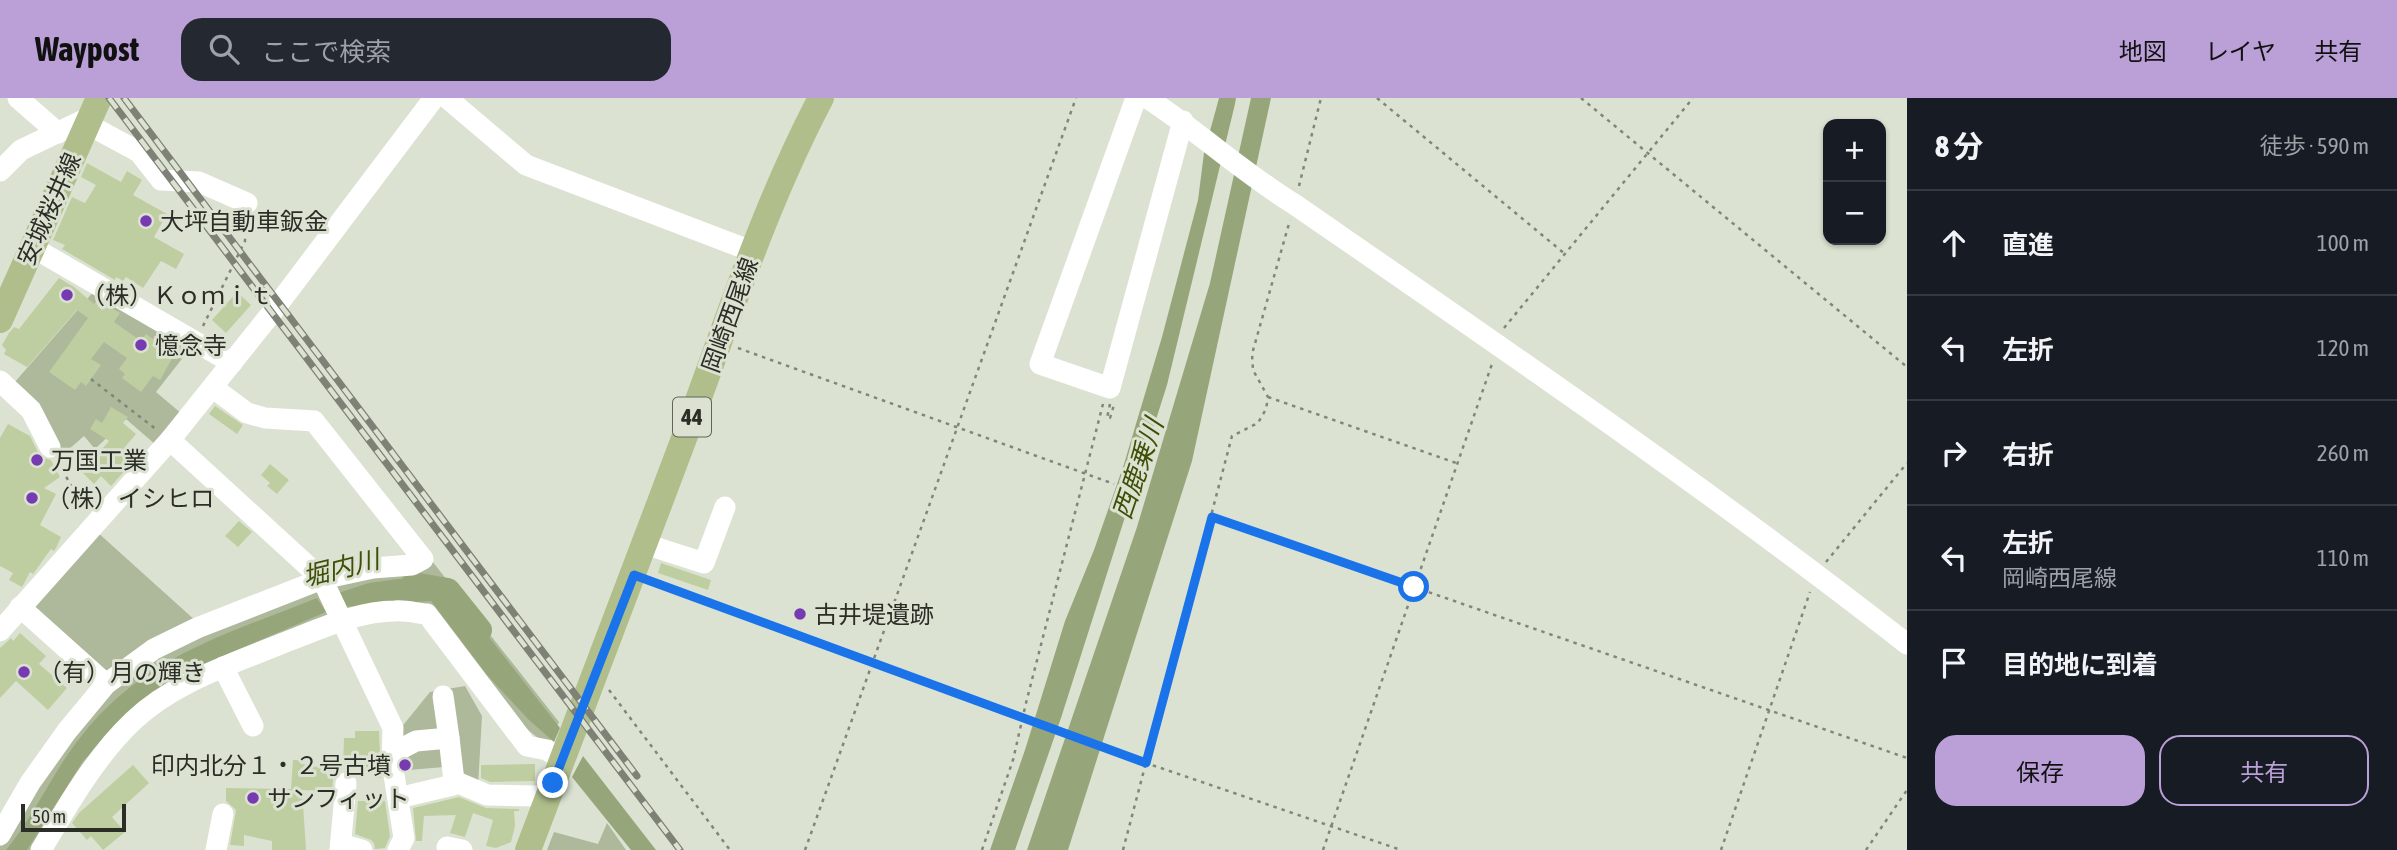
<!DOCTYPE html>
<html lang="ja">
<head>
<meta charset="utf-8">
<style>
	body { margin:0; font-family:"Asap Condensed","Noto Sans JP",sans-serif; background:#242831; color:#f1f3f6 }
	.controls { position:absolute; right:21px; top:21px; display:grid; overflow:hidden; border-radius:14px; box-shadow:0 2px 5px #0004 }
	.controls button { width:63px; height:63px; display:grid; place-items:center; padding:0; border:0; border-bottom:2px solid #363941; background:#171b24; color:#f1f3f6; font:35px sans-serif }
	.scale { position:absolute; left:21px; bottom:18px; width:105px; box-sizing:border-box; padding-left:7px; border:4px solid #2b2e27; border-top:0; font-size:19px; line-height:24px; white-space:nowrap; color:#2b2e27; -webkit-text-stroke:5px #dce2d1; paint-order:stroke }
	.stop { position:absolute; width:21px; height:21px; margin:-16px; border:5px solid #1a73e8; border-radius:50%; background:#fff }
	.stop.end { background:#1a73e8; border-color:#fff; box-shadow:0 2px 7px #0008 }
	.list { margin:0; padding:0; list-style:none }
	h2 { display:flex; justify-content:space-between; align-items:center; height:91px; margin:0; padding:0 28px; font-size:30px }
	h2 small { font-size:23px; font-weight:400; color:#9ea1a6 }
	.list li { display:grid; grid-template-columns:46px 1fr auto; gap:21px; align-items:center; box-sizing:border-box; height:105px; padding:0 28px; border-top:2px solid #363941 }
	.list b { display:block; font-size:26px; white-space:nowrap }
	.list p { margin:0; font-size:23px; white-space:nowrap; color:#9ea1a6 }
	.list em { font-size:23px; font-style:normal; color:#9ea1a6 }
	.actions { display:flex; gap:14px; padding:21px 28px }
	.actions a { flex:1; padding:16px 0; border:2px solid #baa0d7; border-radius:21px; text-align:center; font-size:24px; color:#baa0d7 }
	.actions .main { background:#baa0d7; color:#111 }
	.icon { flex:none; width:38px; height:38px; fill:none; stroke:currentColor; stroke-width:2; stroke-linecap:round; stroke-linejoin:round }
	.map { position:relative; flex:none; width:1907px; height:752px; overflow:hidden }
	header { display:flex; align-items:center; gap:42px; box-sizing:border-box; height:98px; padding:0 35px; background:#baa0d7; color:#111 }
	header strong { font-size:33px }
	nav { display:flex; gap:38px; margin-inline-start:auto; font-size:24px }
	.search { width:490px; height:63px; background:#242831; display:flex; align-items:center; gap:18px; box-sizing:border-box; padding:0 24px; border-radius:21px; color:#9ea1a6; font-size:26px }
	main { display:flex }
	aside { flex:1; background:#171b24 }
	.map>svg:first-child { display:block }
	.green { fill:#aeb89b }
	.water { fill:#97a67a }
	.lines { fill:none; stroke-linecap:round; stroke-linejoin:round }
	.river { stroke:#97a67a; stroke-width:24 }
	.building { fill:#bfcea1 }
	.path { stroke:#81867a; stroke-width:2.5; stroke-dasharray:3.5 5; stroke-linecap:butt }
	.minor { stroke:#fff; stroke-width:21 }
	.major { stroke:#b0be8b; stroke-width:26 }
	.rail-casing { stroke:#7d8176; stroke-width:7 }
	.rail { stroke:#dce2d1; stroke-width:4.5; stroke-dasharray:13; stroke-linecap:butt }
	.route { stroke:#1a73e8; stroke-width:9 }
	.poi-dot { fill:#763bb1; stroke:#dce2d1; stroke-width:2.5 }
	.labels { text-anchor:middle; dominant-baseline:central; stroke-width:6; stroke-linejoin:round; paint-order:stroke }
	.shield { fill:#dce2d1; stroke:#60645a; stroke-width:2 }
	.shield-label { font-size:23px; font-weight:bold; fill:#2b2e27 }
	.street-label { font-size:24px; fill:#2b2e27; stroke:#dce2d1 }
	.poi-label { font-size:24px; fill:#2b2e27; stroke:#dce2d1; text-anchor:start }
	.water-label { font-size:26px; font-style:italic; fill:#3f4f07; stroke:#dce2d1 }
</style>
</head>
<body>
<header>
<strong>Waypost</strong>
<div class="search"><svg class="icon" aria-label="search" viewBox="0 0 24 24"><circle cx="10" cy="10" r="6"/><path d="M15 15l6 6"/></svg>ここで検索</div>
<nav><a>地図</a><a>レイヤ</a><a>共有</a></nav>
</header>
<main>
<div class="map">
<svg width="1907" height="752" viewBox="0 0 1907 752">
	<rect width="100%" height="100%" fill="#dce2d1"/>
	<g class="green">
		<path d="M95,192L192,248L156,294L182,316L156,347L126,321L95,351L84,338L60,359L44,317L14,285Z"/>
		<path d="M96,433L197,524L109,576L27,507Z"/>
		<path d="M432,463L559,624L548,648L518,624L408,507L164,591L35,752H0V747L88,616L144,564L208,531L314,492Z"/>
		<path d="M465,588L482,618L478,688L458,680L456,668L397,673L396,636L430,594Z"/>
		<path d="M607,725L626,752H547L554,734L598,746Z"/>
	</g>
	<g class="water">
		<path d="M1219,0H1236L1235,6L1167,287L1061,620L1015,752H990L1025,652L1065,523L1094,452L1124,366L1162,239L1198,102L1204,55Z"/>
		<path d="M1251,0H1271L1192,363L1068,752H1027L1137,429L1210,185Z"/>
		<path d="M398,481H421L439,486L478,525L560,630L554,644L529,622L487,577L431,503L342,509L335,496L369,485Z"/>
		<path d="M317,500L326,514L225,557L152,594L83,663L27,752H6C35,717 52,675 80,640C142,559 227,536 317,500Z"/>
		<path d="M583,658L656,752H631L572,679Z"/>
	</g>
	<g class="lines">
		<path class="river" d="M413,486L448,492L480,532"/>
	</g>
	<g class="building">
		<path d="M87,65L121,84L127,73L142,82L133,97L167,116L154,139L184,156L176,171L161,163L143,190L126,179L123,183L116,179L115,182L62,151L65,147L53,142L72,99L85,105L96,87L81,79Z"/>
		<path d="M59,180L74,189L94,206L97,202L120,215L114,224L141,243L146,236L159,245L164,241L178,250L160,282L153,278L141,294L122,280L125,276L119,271L127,260L104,244L91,261L101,267L86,288L81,284L75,292L49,274L88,220L77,212L27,269L4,256L6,252L2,247L9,235L14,229L19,231Z"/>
		<path d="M237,194L251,207L226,235L212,222Z"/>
		<path d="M215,308L243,327L237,336L209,316Z"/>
		<path d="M111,309L128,319L123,325L136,336L125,349L137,359L111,388L101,378L94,386L82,374L109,343L90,331L96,321L102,325Z"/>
		<path d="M8,326L30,338L39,356L44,360L51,362L60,379L44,390L56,396L40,427L61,439L56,450L54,453L51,451L33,476L30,474L22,489L9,482L13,475L0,468V340Z"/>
		<path d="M270,366L289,382L277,396L267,388L270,385L261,377Z"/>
		<path d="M239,423L252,434L238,449L225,438Z"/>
		<path d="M661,465L711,482L708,492L658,475Z"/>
		<path d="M20,535L46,558L39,566L67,590L48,612L16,583L0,600V550L11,540L13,543Z"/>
		<path d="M355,633H379L381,680H373V676H358V672L343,669L344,640H355Z"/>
		<path d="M293,662H300L301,666H305V668L334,670L332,694L302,692L306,752H272V743L244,737V748L230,747L236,712L226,703V690L291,691Z"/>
		<path d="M535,666V683L490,684L481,680V667Z"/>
		<path d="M133,667L149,685L112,719L125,734L103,752L91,738L87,742L72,725L79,715Z"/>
		<path d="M459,699L486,710L519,711V713H514L515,728L511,744L496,750L486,748L493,722L473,715L465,739L450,735L456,717L424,718L422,743H416L413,710Z"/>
		<path d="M358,703H385L390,738L385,750L375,751L374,745L371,742L355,736Z"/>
	</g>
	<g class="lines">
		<g class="path">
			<path d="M1377,0L1565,156"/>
			<path d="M1581,0L1907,269"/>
			<path d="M1299,88L1321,0"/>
			<path d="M203,228L245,143L246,122"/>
			<path d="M1504,230L1693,0"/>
			<path d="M738,250L1114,386"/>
			<path d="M91,281L157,332"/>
			<path d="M1268,299L1456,365"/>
			<path d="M1110,306L1107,320H1110L1114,307"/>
			<path d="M58,364L74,393L88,407"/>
			<path d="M1212,419L1907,660"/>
			<path d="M1826,464L1907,365"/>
			<path d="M650,483L1146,665L1401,752"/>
			<path d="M609,592L730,752"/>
			<path d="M805,752L1076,0"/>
			<path d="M982,752L1013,662L1026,605L1103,306"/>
			<path d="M1123,752L1232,338L1258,325L1266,311L1268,299L1253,272L1252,256L1290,122"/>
			<path d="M1323,752L1492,266"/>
			<path d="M1721,752L1810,494"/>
			<path d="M1866,752L1907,692"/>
		</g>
		<g class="minor">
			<path d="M18,0L58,35"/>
			<path d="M447,0L526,67L754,154"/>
			<path d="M1136,0L1040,266L1110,290L1183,23"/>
			<path d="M1147,0C1198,33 1242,74 1294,106C1501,249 1709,391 1907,546"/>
			<path d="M87,26L139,54L161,82L199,84L247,105"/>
			<path d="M0,73L21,52L90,19"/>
			<path d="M32,149L232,265"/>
			<path d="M0,283L31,312L50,349"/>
			<path d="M170,342L322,481L393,630L392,664L404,740L398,752"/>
			<path d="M645,446L704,465L725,409"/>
			<path d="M20,509L106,586"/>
			<path d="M0,533L170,342L270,217L434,0"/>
			<path d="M223,569L253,628"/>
			<path d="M443,598L449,640"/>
			<path d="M393,655L416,643L449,640L454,683L487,697L536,698L546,703"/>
			<path d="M398,700L453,687L454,683"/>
			<path d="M0,737L30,685L67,633L106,586L154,551L197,530L322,481L373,470L412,467L423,461L314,323L265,320L247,315L216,292"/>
			<path d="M341,746L362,752"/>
			<path d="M447,749L462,752"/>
			<path d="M41,752C68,707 95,659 133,623C174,584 232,566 283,545C318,532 357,513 395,513C405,512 416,515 427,516L527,648L547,652L562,662"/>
			<path d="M216,752L223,716"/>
			<path d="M340,752L346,685"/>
		</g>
		<g class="major">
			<path d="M0,222L99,0"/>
			<path d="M528,752C580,612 634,474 686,335C728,222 765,106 821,0"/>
		</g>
		<defs>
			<g id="rail">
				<path d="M109,0L680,752"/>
				<path d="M124,0L637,678"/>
			</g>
		</defs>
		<use href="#rail" class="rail-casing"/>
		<use href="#rail" class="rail"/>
	</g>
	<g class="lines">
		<path class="route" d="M553,685L634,477L1146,665L1212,419L1414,489"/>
	</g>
	<g class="poi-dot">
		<circle cx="146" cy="123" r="7"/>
		<circle cx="67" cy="197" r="7"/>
		<circle cx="141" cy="247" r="7"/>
		<circle cx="37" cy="362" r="7"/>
		<circle cx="32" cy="400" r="7"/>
		<circle cx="800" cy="516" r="7"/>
		<circle cx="24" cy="574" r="7"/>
		<circle cx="405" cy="667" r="7"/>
		<circle cx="253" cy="700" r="7"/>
	</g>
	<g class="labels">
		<rect class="shield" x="673" y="299.5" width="38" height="39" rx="5"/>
		<g class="shield-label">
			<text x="692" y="319">44</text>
		</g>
		<g class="street-label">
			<text transform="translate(49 111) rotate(-66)">安城桜井線</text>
			<text transform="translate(730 217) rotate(-70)">岡崎西尾線</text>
		</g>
		<g class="poi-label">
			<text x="160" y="123">大坪自動車鈑金</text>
			<text x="81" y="197">（株）Ｋｏｍｉｔ</text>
			<text x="155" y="247">憶念寺</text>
			<text x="51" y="362">万国工業</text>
			<text x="46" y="400">（株）イシヒロ</text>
			<text x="814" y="516">古井堤遺跡</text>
			<text x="38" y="574">（有）月の輝き</text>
			<text x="391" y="667" text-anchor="end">印内北分１・２号古墳</text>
			<text x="267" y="700">サンフィット</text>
		</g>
		<g class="water-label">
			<text transform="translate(1138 371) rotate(-71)">西鹿乗川</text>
			<text transform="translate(341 470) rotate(-14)">堀内川</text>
		</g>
	</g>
</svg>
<div class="controls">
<button>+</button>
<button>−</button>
</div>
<div class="scale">50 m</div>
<div class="stop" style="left:1414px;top:489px"></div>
<div class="stop end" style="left:553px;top:685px"></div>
</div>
<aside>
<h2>8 分<small>徒歩 · 590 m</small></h2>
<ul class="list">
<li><svg class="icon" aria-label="ahead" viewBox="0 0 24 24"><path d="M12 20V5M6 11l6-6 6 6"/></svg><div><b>直進</b></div><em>100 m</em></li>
<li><svg class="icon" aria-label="left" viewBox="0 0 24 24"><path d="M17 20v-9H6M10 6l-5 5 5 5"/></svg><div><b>左折</b></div><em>120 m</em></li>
<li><svg class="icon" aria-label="right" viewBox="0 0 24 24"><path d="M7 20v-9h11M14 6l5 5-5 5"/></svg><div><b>右折</b></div><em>260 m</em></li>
<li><svg class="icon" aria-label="left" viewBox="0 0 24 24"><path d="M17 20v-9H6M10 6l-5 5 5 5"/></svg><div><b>左折</b><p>岡崎西尾線</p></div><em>110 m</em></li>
<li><svg class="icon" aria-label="arrive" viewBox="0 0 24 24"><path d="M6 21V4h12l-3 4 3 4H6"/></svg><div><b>目的地に到着</b></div></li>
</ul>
<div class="actions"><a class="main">保存</a><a>共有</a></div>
</aside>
</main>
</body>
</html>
